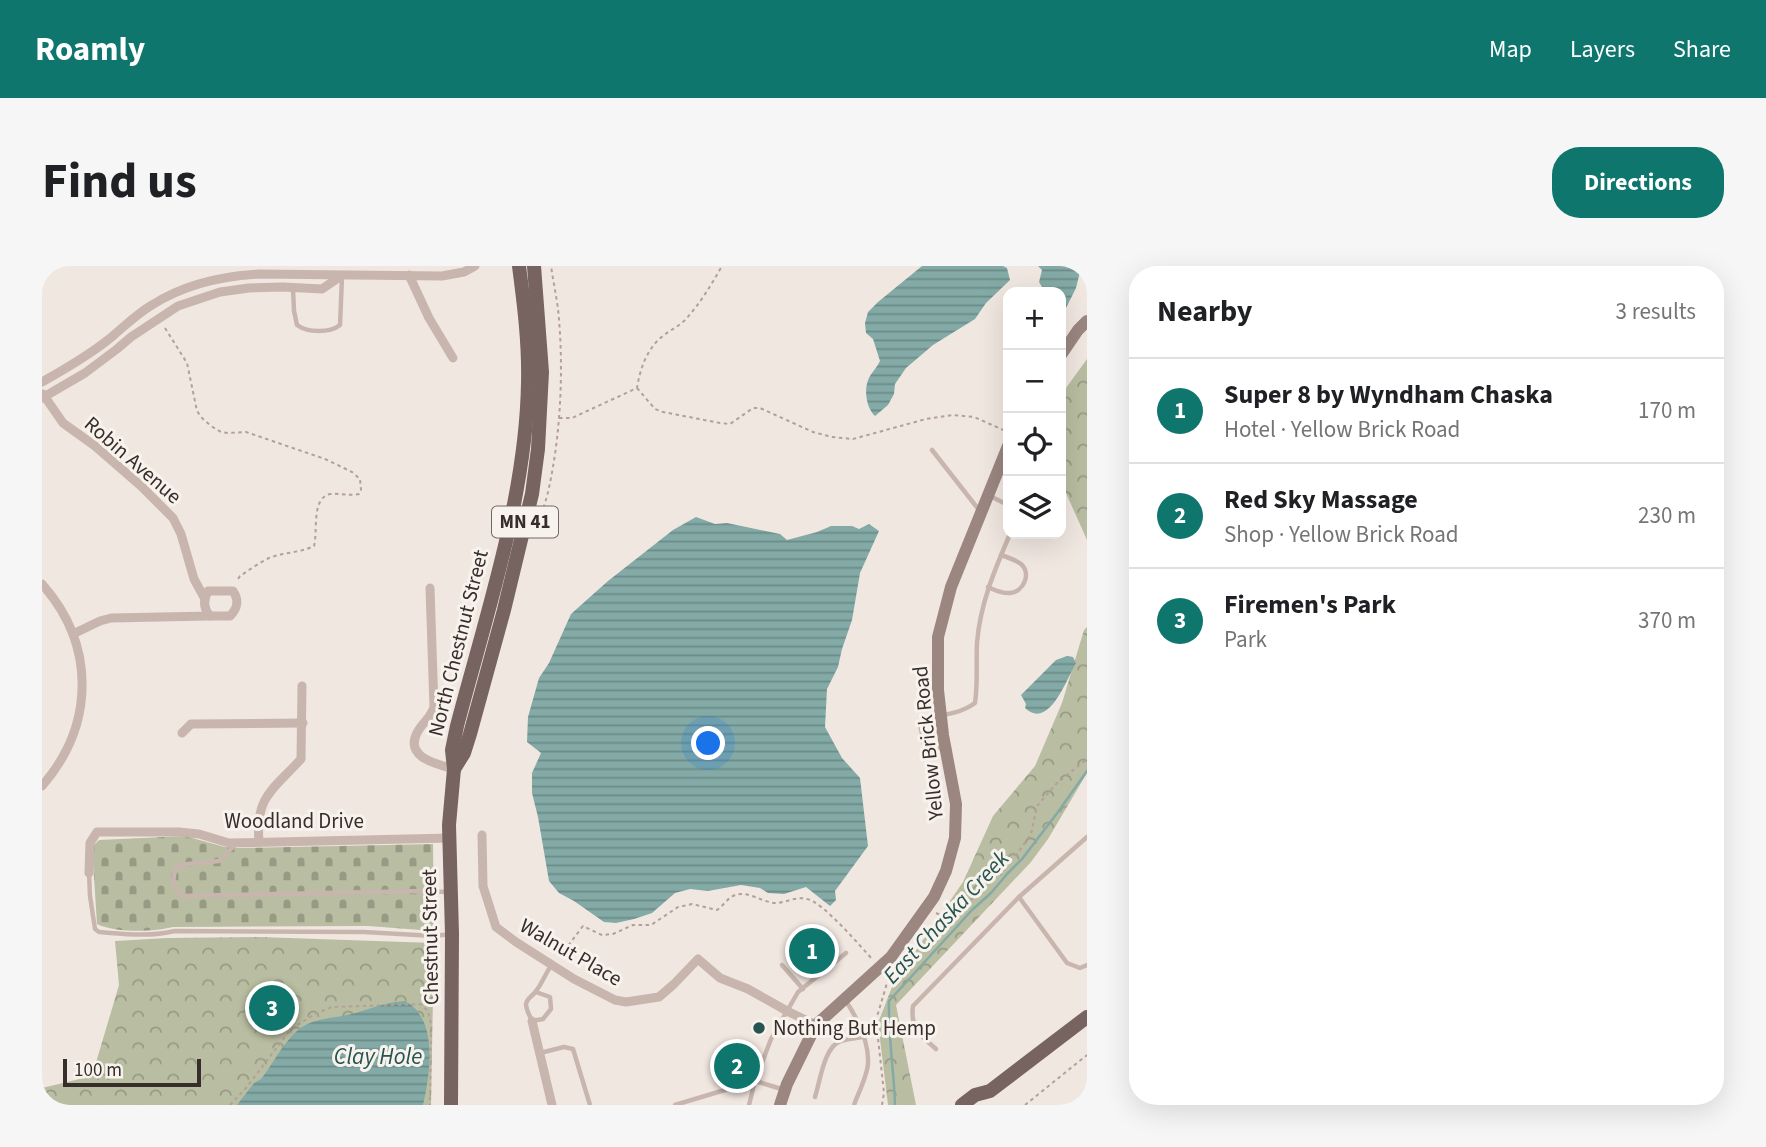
<!DOCTYPE html>
<html lang="en">
<head>
<meta charset="utf-8">
<style>
	body { margin:0; font-family:"Source Sans 3",sans-serif; background:#f6f6f6; color:#202124 }
	.controls { position:absolute; right:21px; top:21px; display:grid; overflow:hidden; border-radius:14px; box-shadow:0 7px 28px #0002 }
	.controls button { width:63px; height:63px; display:grid; place-items:center; padding:0; border:0; border-bottom:2px solid #e0e0e0; background:#fff; color:#202124; font:35px sans-serif }
	.scale { position:absolute; left:21px; bottom:18px; width:138px; box-sizing:border-box; padding-left:7px; border:4px solid #372d2b; border-top:0; font-size:19px; line-height:24px; white-space:nowrap; color:#372d2b; -webkit-text-stroke:5px #f8f2ed; paint-order:stroke }
	.you { position:absolute; left:667px; top:478px; width:24px; height:24px; margin:-18px; border:5px solid #fff; border-radius:50%; background:#1a73e8; box-shadow:0 0 0 10px #1a73e833 }
	.badge { display:grid; place-items:center; width:46px; height:46px; border-radius:50%; background:#0f766e; color:#fff; font-size:23px; font-weight:700 }
	.pin { position:absolute; translate:-50% -50%; border:4px solid #fff; box-shadow:0 2px 7px #0006 }
	.list { margin:0; padding:0; list-style:none }
	h2 { display:flex; justify-content:space-between; align-items:center; height:91px; margin:0; padding:0 28px; font-size:30px }
	h2 small { font-size:23px; font-weight:400; color:#757577 }
	.list li { display:grid; grid-template-columns:46px 1fr auto; gap:21px; align-items:center; box-sizing:border-box; height:105px; padding:0 28px; border-top:2px solid #e0e0e0 }
	.list b { display:block; font-size:26px; white-space:nowrap }
	.list p { margin:0; font-size:23px; white-space:nowrap; color:#757577 }
	.list em { font-size:23px; font-style:normal; color:#757577 }
	.icon { flex:none; width:38px; height:38px; fill:none; stroke:currentColor; stroke-width:2; stroke-linecap:round; stroke-linejoin:round }
	.map { position:relative; flex:none; width:1045px; height:839px; overflow:hidden; border-radius:28px }
	header { display:flex; align-items:center; gap:42px; box-sizing:border-box; height:98px; padding:0 35px; background:#0f766e; color:#fff }
	header strong { font-size:33px }
	nav { display:flex; gap:38px; margin-inline-start:auto; font-size:24px }
	.intro { display:flex; align-items:center; justify-content:space-between; box-sizing:border-box; height:168px; padding:0 42px }
	h1 { margin:0; font-size:49px }
	.button { padding:18px 32px; border-radius:28px; background:#0f766e; color:#fff; font-size:24px; font-weight:700 }
	main { display:flex; gap:42px; padding:0 42px }
	aside { flex:1; background:#fff; border-radius:28px; box-shadow:0 7px 28px #0002 }
	.map>svg:first-child { display:block }
	.forest { fill:url(#forest-crowns) }
	.cemetery { fill:url(#cemetery-stones) }
	.water { fill:url(#water-rules) }
	.lines { fill:none; stroke-linecap:round; stroke-linejoin:round }
	.stream { stroke:#83aaa6; stroke-width:2.5 }
	.path { stroke:#b3a098; stroke-width:2; stroke-dasharray:3.5 3.5; stroke-linecap:butt }
	.lane { stroke:#c8b6ae; stroke-width:4.5 }
	.street { stroke:#c8b6ae; stroke-width:9 }
	.secondary { stroke:#9b8680; stroke-width:12 }
	.primary { stroke:#77635f; stroke-width:14 }
	.poi-dot { fill:#265450; stroke:#f8f2ed; stroke-width:2.5 }
	.labels { text-anchor:middle; dominant-baseline:central; stroke-width:6; stroke-linejoin:round; paint-order:stroke }
	.shield { fill:#f8f2ed; stroke:#716865; stroke-width:2 }
	.shield-label { font-size:19px; font-weight:bold; fill:#372d2b }
	.street-label { font-size:21px; fill:#372d2b; stroke:#f8f2ed }
	.poi-label { font-size:21px; fill:#372d2b; stroke:#f8f2ed; text-anchor:start }
	.water-label { font-size:23px; font-style:italic; fill:#265450; stroke:#f8f2ed }
</style>
</head>
<body>
<header>
<strong>Roamly</strong>
<nav><a>Map</a><a>Layers</a><a>Share</a></nav>
</header>
<div class="intro"><h1>Find us</h1><a class="button">Directions</a></div>
<main>
<div class="map">
<svg width="1045" height="839" viewBox="0 0 1045 839">
	<defs>
		<pattern id="forest-crowns" width="20" height="18" patternUnits="userSpaceOnUse" patternTransform="scale(1.75)"><rect width="20" height="18" fill="#b9bea2"/><path d="M2 6a3 3 0 1 1 6 0M12 15a3 3 0 1 1 6 0" fill="none" stroke="#979b84"/></pattern>
		<pattern id="cemetery-stones" width="16" height="16" patternUnits="userSpaceOnUse" patternTransform="scale(1.75)"><rect width="16" height="16" fill="#b9bea2"/><path d="M2 7V4a2 2 0 0 1 4 0v3zM10 15v-3a2 2 0 0 1 4 0v3z" fill="#979b84"/></pattern>
		<pattern id="water-rules" width="6" height="5" patternUnits="userSpaceOnUse" patternTransform="scale(1.75)"><rect width="6" height="5" fill="#83aaa6"/><path d="M0 2.5h6" fill="none" stroke="#6c8b87"/></pattern>
	</defs>
	<rect width="100%" height="100%" fill="#f1e7e1"/>
	<g class="forest">
		<path d="M1045,93V274L1019,216V133L1024,122Z"/>
		<path d="M1045,361V507L1006,573L989,596L854,739L874,839H846L836,757L852,716L921,616L951,550L993,500L1020,437L1042,364Z"/>
		<path d="M218,671L392,677L389,839H0V822L50,810L77,719L73,675L125,672Z"/>
	</g>
	<path class="cemetery" d="M143,570L183,581L196,582L391,578L392,665L326,660L131,661C112,666 73,667 55,658L50,581L57,574Z"/>
	<g class="water">
		<path d="M880,0H961L965,2L968,14L944,37L933,53L891,79L864,102L853,118L852,128L846,139L833,150C824,141 821,122 828,110C831,105 835,101 838,95L831,73L824,67L823,57L826,46L836,36Z"/>
		<path d="M996,0H1037L1039,2L1034,22L1019,52V26H1003L997,16L1000,4Z"/>
		<path d="M654,251L673,258L685,257L738,268L745,274L775,266L789,260H810L817,263L827,258L837,265L818,307L810,354L800,383L796,401L785,423L783,461L800,492L818,512L826,580L793,625L794,634L788,640L764,621L742,628L726,627L718,622L699,619L666,625L648,623L633,627L610,647L592,653L574,657L562,656L532,635L517,627L507,615L496,551L490,527V507L499,487L485,476L486,451L497,412L507,397L529,348L566,315L631,264Z"/>
		<path d="M1025,390L1031,391L1034,397C1025,412 1007,465 983,442L984,438L979,429L1014,394Z"/>
		<path d="M363,735C397,753 388,808 381,839H195L212,817L219,813C231,798 240,778 255,765C271,751 290,753 310,748C328,743 344,736 363,735Z"/>
	</g>
	<g class="lines">
		<path class="stream" d="M853,839C852,804 846,770 847,735L930,644L949,627L965,608L980,593L1016,546L1045,505"/>
		<g class="path">
			<path d="M123,62L145,97L155,145L160,152L169,160L179,166L186,167L204,166L283,193L310,206L318,213L319,224L317,228C308,230 298,227 288,228C269,232 276,266 272,280C258,287 242,286 227,292C217,297 207,304 198,310L196,313"/>
			<path d="M595,122L613,143L621,146L678,157L688,158L711,142H718L771,166L790,171L811,173L884,153L911,149L932,151L966,166"/>
			<path d="M517,152H530L595,122C598,103 605,82 621,70C628,64 636,61 643,54C658,38 669,19 680,0"/>
			<path d="M495,262C499,250 503,238 506,226C519,169 522,101 516,43C514,28 511,14 509,0"/>
			<path d="M894,647L905,652L914,647L932,631L954,603L975,588L989,568L995,540L1015,517L1045,493"/>
			<path d="M522,685L541,660L560,669L571,668L591,659H609L636,641L650,638L675,644C681,640 685,633 691,630C704,623 719,636 733,637C744,637 753,630 765,633C781,636 819,681 831,694"/>
			<path d="M188,839L204,822L249,763L273,748L290,741L378,738L386,745L389,758L388,839"/>
			<path d="M840,839L842,827L834,754L848,707"/>
			<path d="M983,839L1045,789"/>
		</g>
		<g class="lane">
			<path d="M251,23L252,45L255,59C266,67 288,67 298,59L300,11"/>
			<path d="M890,184L937,244"/>
			<path d="M948,230L966,239"/>
			<path d="M946,321C953,324 960,328 968,327C981,326 990,308 979,298C974,294 965,291 959,289"/>
			<path d="M901,481L887,484L883,483L878,458L880,454L883,452C900,449 918,448 933,437C936,417 934,398 935,377C938,338 953,303 968,268"/>
			<path d="M1045,571L977,631L1025,697L1038,702L1045,699"/>
			<path d="M194,578L177,595L137,599C128,610 131,622 140,630L383,625L405,626"/>
			<path d="M47,607L48,630L53,663L57,666C83,668 108,671 133,665L322,666L392,670L409,668"/>
			<path d="M740,699L761,723"/>
			<path d="M494,726L508,731L509,743L501,753L490,755C488,750 484,744 484,738C485,732 491,730 494,725C500,718 503,708 509,700"/>
			<path d="M804,735C815,752 827,776 826,797C826,808 816,828 812,839"/>
			<path d="M894,783C878,769 868,763 871,740L977,631"/>
			<path d="M498,787L522,781L531,783L548,839"/>
			<path d="M773,831C778,816 782,780 799,775C806,773 814,772 821,771"/>
			<path d="M633,839L713,815L743,824"/>
			<path d="M707,839L713,815L729,773L756,726L804,687"/>
		</g>
		<g class="street">
			<path d="M367,9L387,52L411,92"/>
			<path d="M0,116C25,102 51,87 72,69C85,58 96,47 110,39C141,19 180,10 217,8L400,10L422,6L433,0"/>
			<path d="M1,128L21,157L53,180L99,220L131,252L139,268L152,313L163,333"/>
			<path d="M0,132L43,107L75,83L89,71L136,40L178,26L207,22L241,21L280,23L299,10"/>
			<path d="M0,318C54,379 53,459 0,520"/>
			<path d="M388,322L392,441C388,453 382,455 376,465C361,491 394,498 412,503"/>
			<path d="M166,325H191C197,334 196,342 188,350H168C161,342 161,334 166,325Z"/>
			<path d="M31,368L58,355L69,352L168,350"/>
			<path d="M140,467L149,458L261,457"/>
			<path d="M440,569L441,620L454,661L474,676L532,713L573,734L584,736L617,731L632,718L656,693L678,712L706,723L745,745L774,759"/>
			<path d="M217,575C213,530 232,523 259,493L260,420"/>
			<path d="M47,607L48,577L55,566H137L157,568L187,577L408,572"/>
			<path d="M490,755L510,839"/>
		</g>
		<g class="secondary">
			<path d="M1019,89L1036,64L1045,55"/>
			<path d="M738,839L745,818L774,759L849,691L892,631L904,605L913,572L914,538L901,469L896,424V371L909,321L966,180"/>
		</g>
		<g class="primary">
			<path d="M412,503L422,487L428,468L462,344L490,228L496,183L500,106L492,0"/>
			<path d="M409,839L410,668L407,559L412,503L410,484L415,460C444,349 484,232 486,117C487,78 482,38 477,0"/>
			<path d="M920,839L933,829L948,825L1045,751"/>
		</g>
	</g>
	<circle class="poi-dot" cx="717" cy="762" r="7"/>
	<g class="labels">
		<rect class="shield" x="450" y="240.5" width="66" height="31" rx="5"/>
		<g class="shield-label">
			<text x="483" y="256">MN 41</text>
		</g>
		<g class="street-label">
			<text transform="translate(91 194) rotate(41)">Robin Avenue</text>
			<text transform="translate(416 377) rotate(-76)">North Chestnut Street</text>
			<text transform="translate(886 477) rotate(-96)">Yellow Brick Road</text>
			<text x="252" y="555">Woodland Drive</text>
			<text transform="translate(388 671) rotate(-91)">Chestnut Street</text>
			<text transform="translate(529 686) rotate(30)">Walnut Place</text>
		</g>
		<g class="poi-label">
			<text x="731" y="762">Nothing But Hemp</text>
		</g>
		<g class="water-label">
			<text transform="translate(904 651) rotate(-47)">East Chaska Creek</text>
			<text x="336" y="790">Clay Hole</text>
		</g>
	</g>
</svg>
<div class="controls">
<button>+</button>
<button>−</button>
<button><svg class="icon" aria-label="locate" viewBox="0 0 24 24"><circle cx="12" cy="12" r="6"/><path d="M12 2v4M12 18v4M2 12h4M18 12h4"/></svg></button>
<button><svg class="icon" aria-label="layers" viewBox="0 0 24 24"><path d="M12 4l9 5-9 5-9-5zM3 14l9 5 9-5"/></svg></button>
</div>
<div class="scale">100 m</div>
<div class="you"></div>
<div class="pin badge" style="left:770px;top:685px">1</div>
<div class="pin badge" style="left:695px;top:800px">2</div>
<div class="pin badge" style="left:230px;top:742px">3</div>
</div>
<aside>
<h2>Nearby<small>3 results</small></h2>
<ul class="list">
<li><span class="badge">1</span><div><b>Super 8 by Wyndham Chaska</b><p>Hotel · Yellow Brick Road</p></div><em>170 m</em></li>
<li><span class="badge">2</span><div><b>Red Sky Massage</b><p>Shop · Yellow Brick Road</p></div><em>230 m</em></li>
<li><span class="badge">3</span><div><b>Firemen's Park</b><p>Park</p></div><em>370 m</em></li>
</ul>
</aside>
</main>
</body>
</html>
